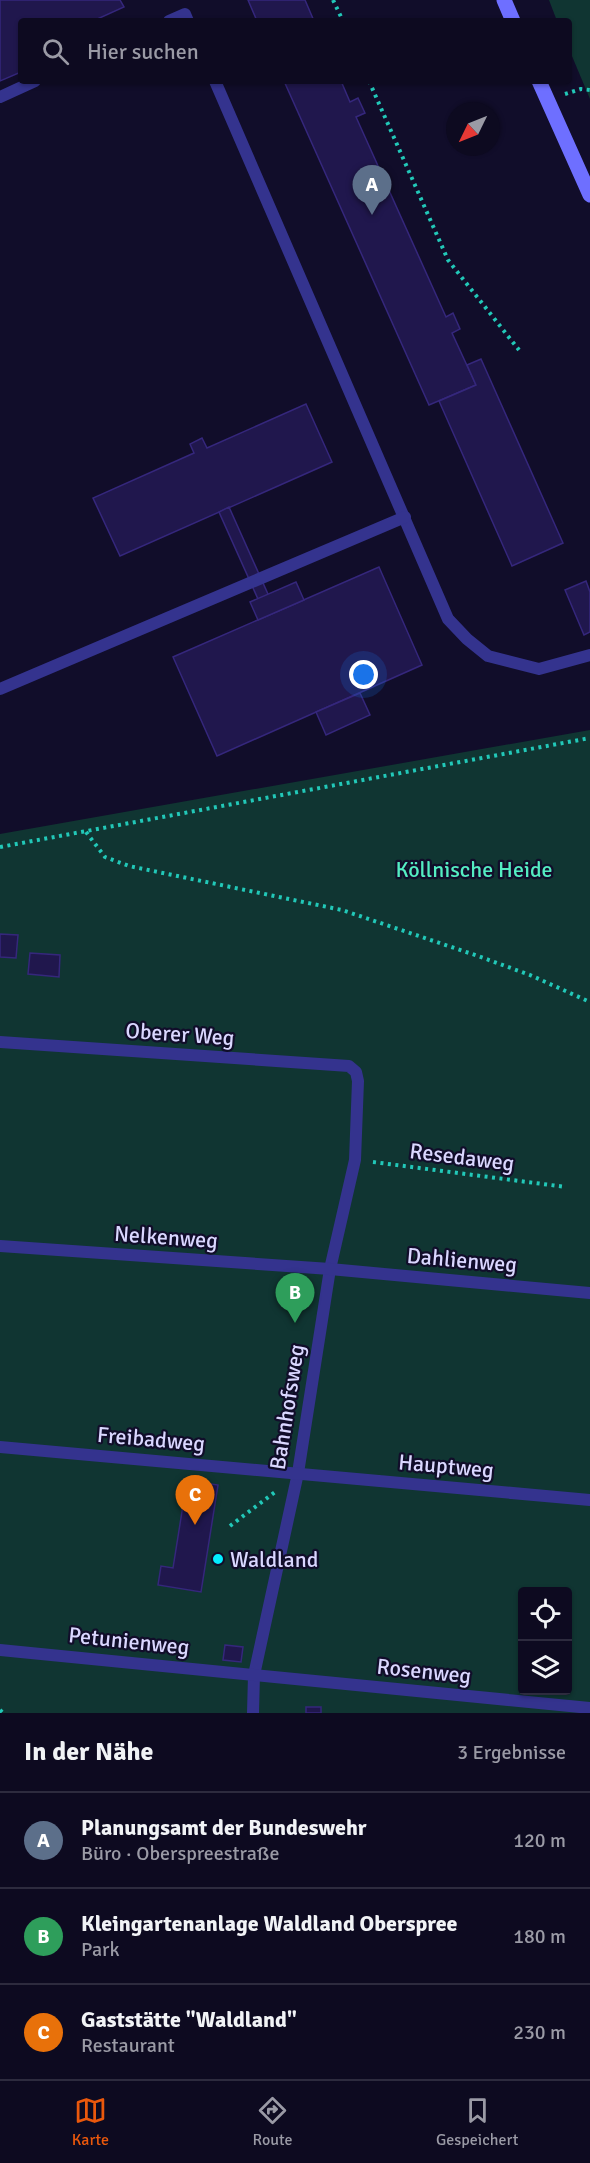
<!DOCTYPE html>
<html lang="de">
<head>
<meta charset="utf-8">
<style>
	body { margin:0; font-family:Signika,sans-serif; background:#161329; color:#f1f3f6 }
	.controls { position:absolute; right:18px; bottom:18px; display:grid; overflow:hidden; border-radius:6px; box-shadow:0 2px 4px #0004 }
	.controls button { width:54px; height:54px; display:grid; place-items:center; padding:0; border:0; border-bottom:2px solid #2d2b3e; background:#0d0a20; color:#f1f3f6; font:30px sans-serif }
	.compass { position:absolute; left:446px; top:102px; width:54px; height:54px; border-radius:50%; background:#0d0a20; box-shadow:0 2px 4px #0004; rotate:227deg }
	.you { position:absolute; left:364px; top:675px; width:21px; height:21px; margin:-15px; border:4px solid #fff; border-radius:50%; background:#1a73e8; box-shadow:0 0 0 9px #1a73e833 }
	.badge { display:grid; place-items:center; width:39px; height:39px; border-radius:50%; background:#ea580c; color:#fff; font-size:20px; font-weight:700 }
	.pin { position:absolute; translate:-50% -50px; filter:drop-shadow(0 2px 3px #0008) }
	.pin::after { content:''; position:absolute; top:32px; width:21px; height:18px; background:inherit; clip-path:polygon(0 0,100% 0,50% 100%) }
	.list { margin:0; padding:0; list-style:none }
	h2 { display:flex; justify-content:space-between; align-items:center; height:78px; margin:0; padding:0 24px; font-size:26px }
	h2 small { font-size:20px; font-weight:400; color:#9a9aa5 }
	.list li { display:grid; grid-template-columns:39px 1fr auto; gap:18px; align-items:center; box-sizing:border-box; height:96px; padding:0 24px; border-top:2px solid #2d2b3e }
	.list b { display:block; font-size:22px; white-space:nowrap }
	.list p { margin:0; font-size:20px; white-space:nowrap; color:#9a9aa5 }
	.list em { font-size:20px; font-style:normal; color:#9a9aa5 }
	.icon { flex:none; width:33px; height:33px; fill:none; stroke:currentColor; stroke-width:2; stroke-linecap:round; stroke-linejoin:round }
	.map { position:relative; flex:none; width:590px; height:1713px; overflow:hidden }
	.search { position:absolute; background:#0d0a20; box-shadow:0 2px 4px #0004; left:18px; right:18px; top:18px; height:66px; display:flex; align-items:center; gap:15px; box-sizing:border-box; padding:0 21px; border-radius:6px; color:#9a9aa5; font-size:22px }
	.sheet { height:366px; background:#0d0a20 }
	nav { display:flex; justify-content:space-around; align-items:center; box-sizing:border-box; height:84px; border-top:2px solid #2d2b3e; background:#0d0a20; font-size:16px; color:#9a9aa5 }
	nav a { display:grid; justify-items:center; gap:3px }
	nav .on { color:#ea580c }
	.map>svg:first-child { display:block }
	.green { fill:#103532; fill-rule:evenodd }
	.building { fill:#20174d; stroke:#35277c; stroke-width:1.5 }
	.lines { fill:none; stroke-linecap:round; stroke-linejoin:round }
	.path { stroke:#22c8b8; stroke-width:4; stroke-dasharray:3 4.5; stroke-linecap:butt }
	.service { stroke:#34338e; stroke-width:12 }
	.secondary { stroke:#6e6fff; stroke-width:15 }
	.poi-dot { fill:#03eeff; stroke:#110d2a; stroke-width:2 }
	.labels { text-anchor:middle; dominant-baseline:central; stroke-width:4.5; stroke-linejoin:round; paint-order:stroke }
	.park-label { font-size:22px; fill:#54edc2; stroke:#110d2a }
	.street-label { font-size:22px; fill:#dad7ff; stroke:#110d2a }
	.poi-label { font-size:22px; fill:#dad7ff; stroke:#110d2a; text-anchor:start }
</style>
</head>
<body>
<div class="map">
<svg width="590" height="1713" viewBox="0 0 590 1713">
	<rect width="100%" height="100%" fill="#110d2a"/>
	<g class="green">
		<path d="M549,0H590V99L569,49V21H557Z"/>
		<path d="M590,730V1713H0V834ZM522,1592H568V1690H522Z"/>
	</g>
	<g class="building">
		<path d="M0,0H120L124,7L93,21H21V72L0,81Z"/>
		<path d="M248,0H305L314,21H257Z"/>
		<path d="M284,81H341L350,102L358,98L365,113L356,117L446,317L453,313L460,329L452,333L476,385L429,405Z"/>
		<path d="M481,359L563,543L512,566L439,401L476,385L467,365Z"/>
		<path d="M306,404L332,462L120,556L93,498L194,453L190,444L202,438L207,448Z"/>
		<path d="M229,507L276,612L266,617L219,512Z"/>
		<path d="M379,567L422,665L217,756L173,657Z"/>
		<path d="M586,581L590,592V632L584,635L565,590Z"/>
		<path d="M296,582L304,600L258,620L250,602Z"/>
		<path d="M360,693L370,715L326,735L316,712Z"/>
		<path d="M0,934L18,935L16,958L0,957Z"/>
		<path d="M30,953L60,955L59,977L28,974Z"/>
		<path d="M187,1480L218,1485L201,1592L158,1585L161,1566L173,1568Z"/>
		<path d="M225,1645L243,1647L241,1662L223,1660Z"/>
		<rect x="306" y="1707" width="15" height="6"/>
	</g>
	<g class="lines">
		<g class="path">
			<path d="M333,0L343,21"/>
			<path d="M369,81L448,260L519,350"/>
			<path d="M565,94L581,89L590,90"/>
			<path d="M86,832L105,857L129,866L342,910L478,956L530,975L590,1002"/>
			<path d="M0,847L590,738"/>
			<path d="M373,1162L566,1187"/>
			<path d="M230,1526L275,1492"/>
			<path d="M0,1710L3,1713"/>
		</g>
		<g class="service">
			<path d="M169,21L185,14L188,21"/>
			<path d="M215,81L448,619L467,639L488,656L539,669L590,655"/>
			<path d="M0,97L35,81"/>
			<path d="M0,689L405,517"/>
			<path d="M0,1042L349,1066L356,1072L358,1081L355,1160L330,1269L298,1473L254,1675L253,1713"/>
			<path d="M0,1246L330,1269L590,1293"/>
			<path d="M0,1447L590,1500"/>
			<path d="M0,1650L590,1708"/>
		</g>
		<g class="secondary">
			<path d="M504,0L513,21"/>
			<path d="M539,81L590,195"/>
		</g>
	</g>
	<circle class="poi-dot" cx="218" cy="1559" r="6"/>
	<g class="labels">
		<g class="park-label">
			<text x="474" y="869">Köllnische Heide</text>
		</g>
		<g class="street-label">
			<text transform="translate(180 1034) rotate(4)">Oberer Weg</text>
			<text transform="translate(462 1157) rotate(7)">Resedaweg</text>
			<text transform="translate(166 1237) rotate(4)">Nelkenweg</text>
			<text transform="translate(462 1260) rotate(5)">Dahlienweg</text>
			<text transform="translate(287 1407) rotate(-81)">Bahnhofsweg</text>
			<text transform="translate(151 1439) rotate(5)">Freibadweg</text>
			<text transform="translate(446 1466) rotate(5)">Hauptweg</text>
			<text transform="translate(129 1641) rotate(6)">Petunienweg</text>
			<text transform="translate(424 1671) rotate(6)">Rosenweg</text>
		</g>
		<g class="poi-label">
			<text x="230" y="1559">Waldland</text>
		</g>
	</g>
</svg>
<div class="controls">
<button><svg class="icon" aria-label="locate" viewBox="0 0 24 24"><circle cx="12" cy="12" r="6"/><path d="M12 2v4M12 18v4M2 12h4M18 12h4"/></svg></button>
<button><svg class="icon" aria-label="layers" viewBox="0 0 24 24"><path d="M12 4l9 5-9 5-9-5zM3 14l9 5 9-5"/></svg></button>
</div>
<svg class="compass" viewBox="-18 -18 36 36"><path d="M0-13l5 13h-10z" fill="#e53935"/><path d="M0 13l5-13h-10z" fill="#9a9aa5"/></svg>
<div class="you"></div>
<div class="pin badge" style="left:372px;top:215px;background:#5c6f8a">A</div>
<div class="pin badge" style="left:295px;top:1323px;background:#2e9e5b">B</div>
<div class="pin badge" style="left:195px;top:1525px;background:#e8710a">C</div>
<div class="search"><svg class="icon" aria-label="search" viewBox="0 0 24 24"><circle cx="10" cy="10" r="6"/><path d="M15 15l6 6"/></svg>Hier suchen</div>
</div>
<section class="sheet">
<h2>In der Nähe<small>3 Ergebnisse</small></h2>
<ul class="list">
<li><span class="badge" style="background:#5c6f8a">A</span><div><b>Planungsamt der Bundeswehr</b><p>Büro · Oberspreestraße</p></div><em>120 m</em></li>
<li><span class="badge" style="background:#2e9e5b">B</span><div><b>Kleingartenanlage Waldland Oberspree</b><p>Park</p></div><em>180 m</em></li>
<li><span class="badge" style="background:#e8710a">C</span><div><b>Gaststätte &quot;Waldland&quot;</b><p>Restaurant</p></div><em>230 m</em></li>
</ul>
</section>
<nav>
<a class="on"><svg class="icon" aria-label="map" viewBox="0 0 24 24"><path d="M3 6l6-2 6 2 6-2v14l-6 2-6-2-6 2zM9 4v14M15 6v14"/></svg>Karte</a>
<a><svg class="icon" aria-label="directions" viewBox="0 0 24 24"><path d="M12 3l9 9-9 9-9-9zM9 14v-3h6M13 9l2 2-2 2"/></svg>Route</a>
<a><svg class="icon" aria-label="saved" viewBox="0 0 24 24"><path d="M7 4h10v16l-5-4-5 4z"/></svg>Gespeichert</a>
</nav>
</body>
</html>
